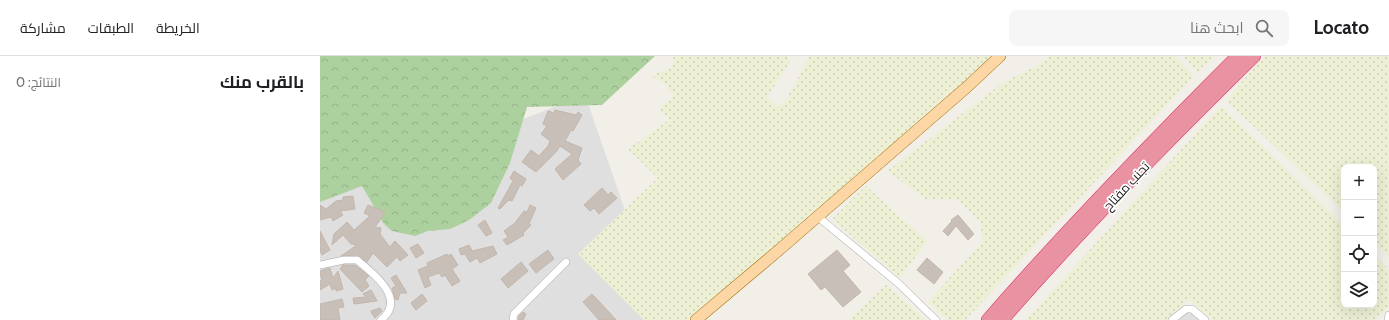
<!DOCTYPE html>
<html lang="ar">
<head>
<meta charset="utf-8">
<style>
	body { margin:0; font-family:Cabin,Cairo,sans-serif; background:#f6f6f6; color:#202124; direction:rtl }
	.controls { position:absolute; right:12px; bottom:12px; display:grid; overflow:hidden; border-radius:8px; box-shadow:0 4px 16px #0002 }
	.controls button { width:36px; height:36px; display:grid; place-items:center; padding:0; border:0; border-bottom:1px solid #e0e0e0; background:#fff; color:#202124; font:20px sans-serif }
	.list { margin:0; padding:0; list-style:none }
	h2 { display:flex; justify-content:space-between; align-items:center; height:52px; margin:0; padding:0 16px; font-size:17px }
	h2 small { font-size:13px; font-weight:400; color:#757577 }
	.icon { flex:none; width:22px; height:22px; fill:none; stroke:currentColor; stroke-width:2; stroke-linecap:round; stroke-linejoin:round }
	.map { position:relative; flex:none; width:1069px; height:264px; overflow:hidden; direction:ltr }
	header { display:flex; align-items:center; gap:24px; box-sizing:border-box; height:56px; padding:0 20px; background:#fff; border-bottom:1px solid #e0e0e0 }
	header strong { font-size:19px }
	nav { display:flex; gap:22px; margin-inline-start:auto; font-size:14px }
	.search { width:280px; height:36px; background:#f6f6f6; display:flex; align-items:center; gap:10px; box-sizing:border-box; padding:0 14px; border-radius:8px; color:#757577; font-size:15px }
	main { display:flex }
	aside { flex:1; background:#fff }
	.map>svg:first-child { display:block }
	.residential { fill:#e0dfdf }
	.farmland { fill:url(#farmland-dots) }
	.forest { fill:url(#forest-crowns) }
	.building { fill:#c7bfb8; stroke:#c4b6ab }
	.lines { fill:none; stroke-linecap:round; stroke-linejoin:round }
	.street-casing { stroke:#a9a9a9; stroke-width:8 }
	.primary-casing { stroke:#a06b00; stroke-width:12 }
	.highway-casing { stroke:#dc2a67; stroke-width:14 }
	.street { stroke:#fff; stroke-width:7 }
	.primary { stroke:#fcd6a4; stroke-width:11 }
	.highway { stroke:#e892a2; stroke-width:13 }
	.labels { text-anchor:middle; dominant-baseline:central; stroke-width:3.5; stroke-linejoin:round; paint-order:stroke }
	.street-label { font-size:13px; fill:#222; stroke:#fff }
</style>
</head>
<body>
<header>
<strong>Locato</strong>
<div class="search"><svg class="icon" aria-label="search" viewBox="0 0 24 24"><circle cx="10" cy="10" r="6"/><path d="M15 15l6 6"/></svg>ابحث هنا</div>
<nav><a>الخريطة</a><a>الطبقات</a><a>مشاركة</a></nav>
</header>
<main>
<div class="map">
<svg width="1069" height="264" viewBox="0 0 1069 264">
	<defs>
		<pattern id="farmland-dots" width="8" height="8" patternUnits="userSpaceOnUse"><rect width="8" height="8" fill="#eef0d5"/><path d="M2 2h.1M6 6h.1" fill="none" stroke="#ccceb7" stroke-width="1.8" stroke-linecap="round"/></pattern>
		<pattern id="forest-crowns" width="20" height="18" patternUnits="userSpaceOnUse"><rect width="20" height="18" fill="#add19e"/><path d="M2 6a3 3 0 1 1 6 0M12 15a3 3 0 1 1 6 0" fill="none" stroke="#95b388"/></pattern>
	</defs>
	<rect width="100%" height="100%" fill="#f2efe9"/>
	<g class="residential">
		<path d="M265,39L343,264H0V142Z"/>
		<path d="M866,253L885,264H852Z"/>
	</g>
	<g class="farmland">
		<path d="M354,0H467L470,6L447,41L458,51L466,44L490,0H672L654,18L454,193L368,264H324L258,198L338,122L308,93L349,64L339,52L354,40L344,27L331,20L351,12Z"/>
		<path d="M731,0H855L874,20L645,264H628L608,246L663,185L660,167L651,156L635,143H606L567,115L680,29L696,20L713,12Z"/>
		<path d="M863,0H894L878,16Z"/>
		<path d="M945,0H1069V201L1054,185V111H1024V156L906,44Z"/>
		<path d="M901,50L1024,170V249H1054V199L1069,213V251L1054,264H893L869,244L845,264H706Z"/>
		<path d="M546,130L607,185L580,222L512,163Z"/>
		<path d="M566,229L606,264H529Z"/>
	</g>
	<path class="forest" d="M0,0H335L282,49L207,51L190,107L171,147L149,164L130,173L108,175L95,180L72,175L64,168L42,130L0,146Z"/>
	<g class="building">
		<path d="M235,54L256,59L258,56L262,59L253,75L251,74L245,85L262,92L258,104L261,108L243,124L235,113L252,98L240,90L236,96L216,116L202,106L211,94L219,100L228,90L230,85L221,78L227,70L223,68L228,55L234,57Z"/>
		<path d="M194,115L206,123L202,130L200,129L192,145L189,144L180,153L178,152L193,125L190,122Z"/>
		<path d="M282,132L288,139L291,136L297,142L279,158L274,152L270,155L264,149Z"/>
		<path d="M33,140L35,153L20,155L23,159L13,165L11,161L0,164V149L6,153L16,145L23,144V141Z"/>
		<path d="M48,149L60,154L65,157L55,171L61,172L60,178L70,191L75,185L88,199L80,205L77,201L67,211L53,197L47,206L38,199L21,200L37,189L31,188L23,179L12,189L14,178L27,166L34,174L50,160L44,157Z"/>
		<path d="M210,149L216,152L209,168L211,169L203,177L204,179L187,189L183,184L188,181L184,175L195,167L204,155L207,156Z"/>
		<path d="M638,159L654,178L648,184L636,170L628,180L623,175L632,165L631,164Z"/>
		<path d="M165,164L172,177L166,180L158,169Z"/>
		<path d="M0,175L10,194L2,199L0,195Z"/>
		<path d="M98,188L104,197L96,202L90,192Z"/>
		<path d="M149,189L152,195L173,190L177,198L160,207L157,202L150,206L145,198L141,199L139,193Z"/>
		<path d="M228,194L234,203L216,217L209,208Z"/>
		<path d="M517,194L530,209L523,215L541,236L523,251L505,231L501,234L488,218Z"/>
		<path d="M127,198L128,200L131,198L138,209L132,213L140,225L132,230L125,219L122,221L119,217L108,221L111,229L105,232L98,214L108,210L107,207Z"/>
		<path d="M607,202L623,216L614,228L597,214Z"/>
		<path d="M201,206L208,215L188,232L181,223Z"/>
		<path d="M23,209H35L49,220L45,224L49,230L42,236L20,213Z"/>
		<path d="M10,212L13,222L18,215L23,233L16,235V232L12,234L10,228L0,234V225L2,223L0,219V215Z"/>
		<path d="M76,219L87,237H80L78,244L75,243L72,232L76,230L71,222Z"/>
		<path d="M51,234L57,245L34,248L33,242L46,241L43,238Z"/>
		<path d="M102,238L107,245L96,254L91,247Z"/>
		<path d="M272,238L289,256L296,264H279L263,246Z"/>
		<path d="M22,243L24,251L18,252L20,264H0V248Z"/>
		<path d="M60,252L62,255L55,262L51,256V255Z"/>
		<path d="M203,256L206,258L203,264H198L199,260Z"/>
	</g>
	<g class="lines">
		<defs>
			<g id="street">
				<path d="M497,160L578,227L616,264"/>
				<path d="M0,209L24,204H37C54,218 87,243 61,264"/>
				<path d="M193,264L194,258L246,206"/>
				<path d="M852,264L866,253H872L885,264"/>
				<path d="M1068,264L1069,259"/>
			</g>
			<path id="primary" d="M376,264L459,194L647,31L680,0"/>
			<g id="highway">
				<path d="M668,264C747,173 832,86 918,0"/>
				<path d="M682,264C762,172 847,85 934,0"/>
			</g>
		</defs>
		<use href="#street" class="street-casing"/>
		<use href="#primary" class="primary-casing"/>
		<use href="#highway" class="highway-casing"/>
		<use href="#street" class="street"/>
		<use href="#primary" class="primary"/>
		<use href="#highway" class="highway"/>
	</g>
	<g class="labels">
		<g class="street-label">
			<text transform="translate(806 130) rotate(-47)">تجنب مفتاح</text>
		</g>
	</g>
</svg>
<div class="controls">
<button>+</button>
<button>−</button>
<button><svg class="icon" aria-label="locate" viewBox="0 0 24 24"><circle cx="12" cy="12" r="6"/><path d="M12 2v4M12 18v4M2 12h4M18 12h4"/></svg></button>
<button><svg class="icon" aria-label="layers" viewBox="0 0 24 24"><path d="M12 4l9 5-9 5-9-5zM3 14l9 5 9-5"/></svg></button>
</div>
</div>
<aside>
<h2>بالقرب منك<small>النتائج: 0</small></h2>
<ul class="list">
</ul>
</aside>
</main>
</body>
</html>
